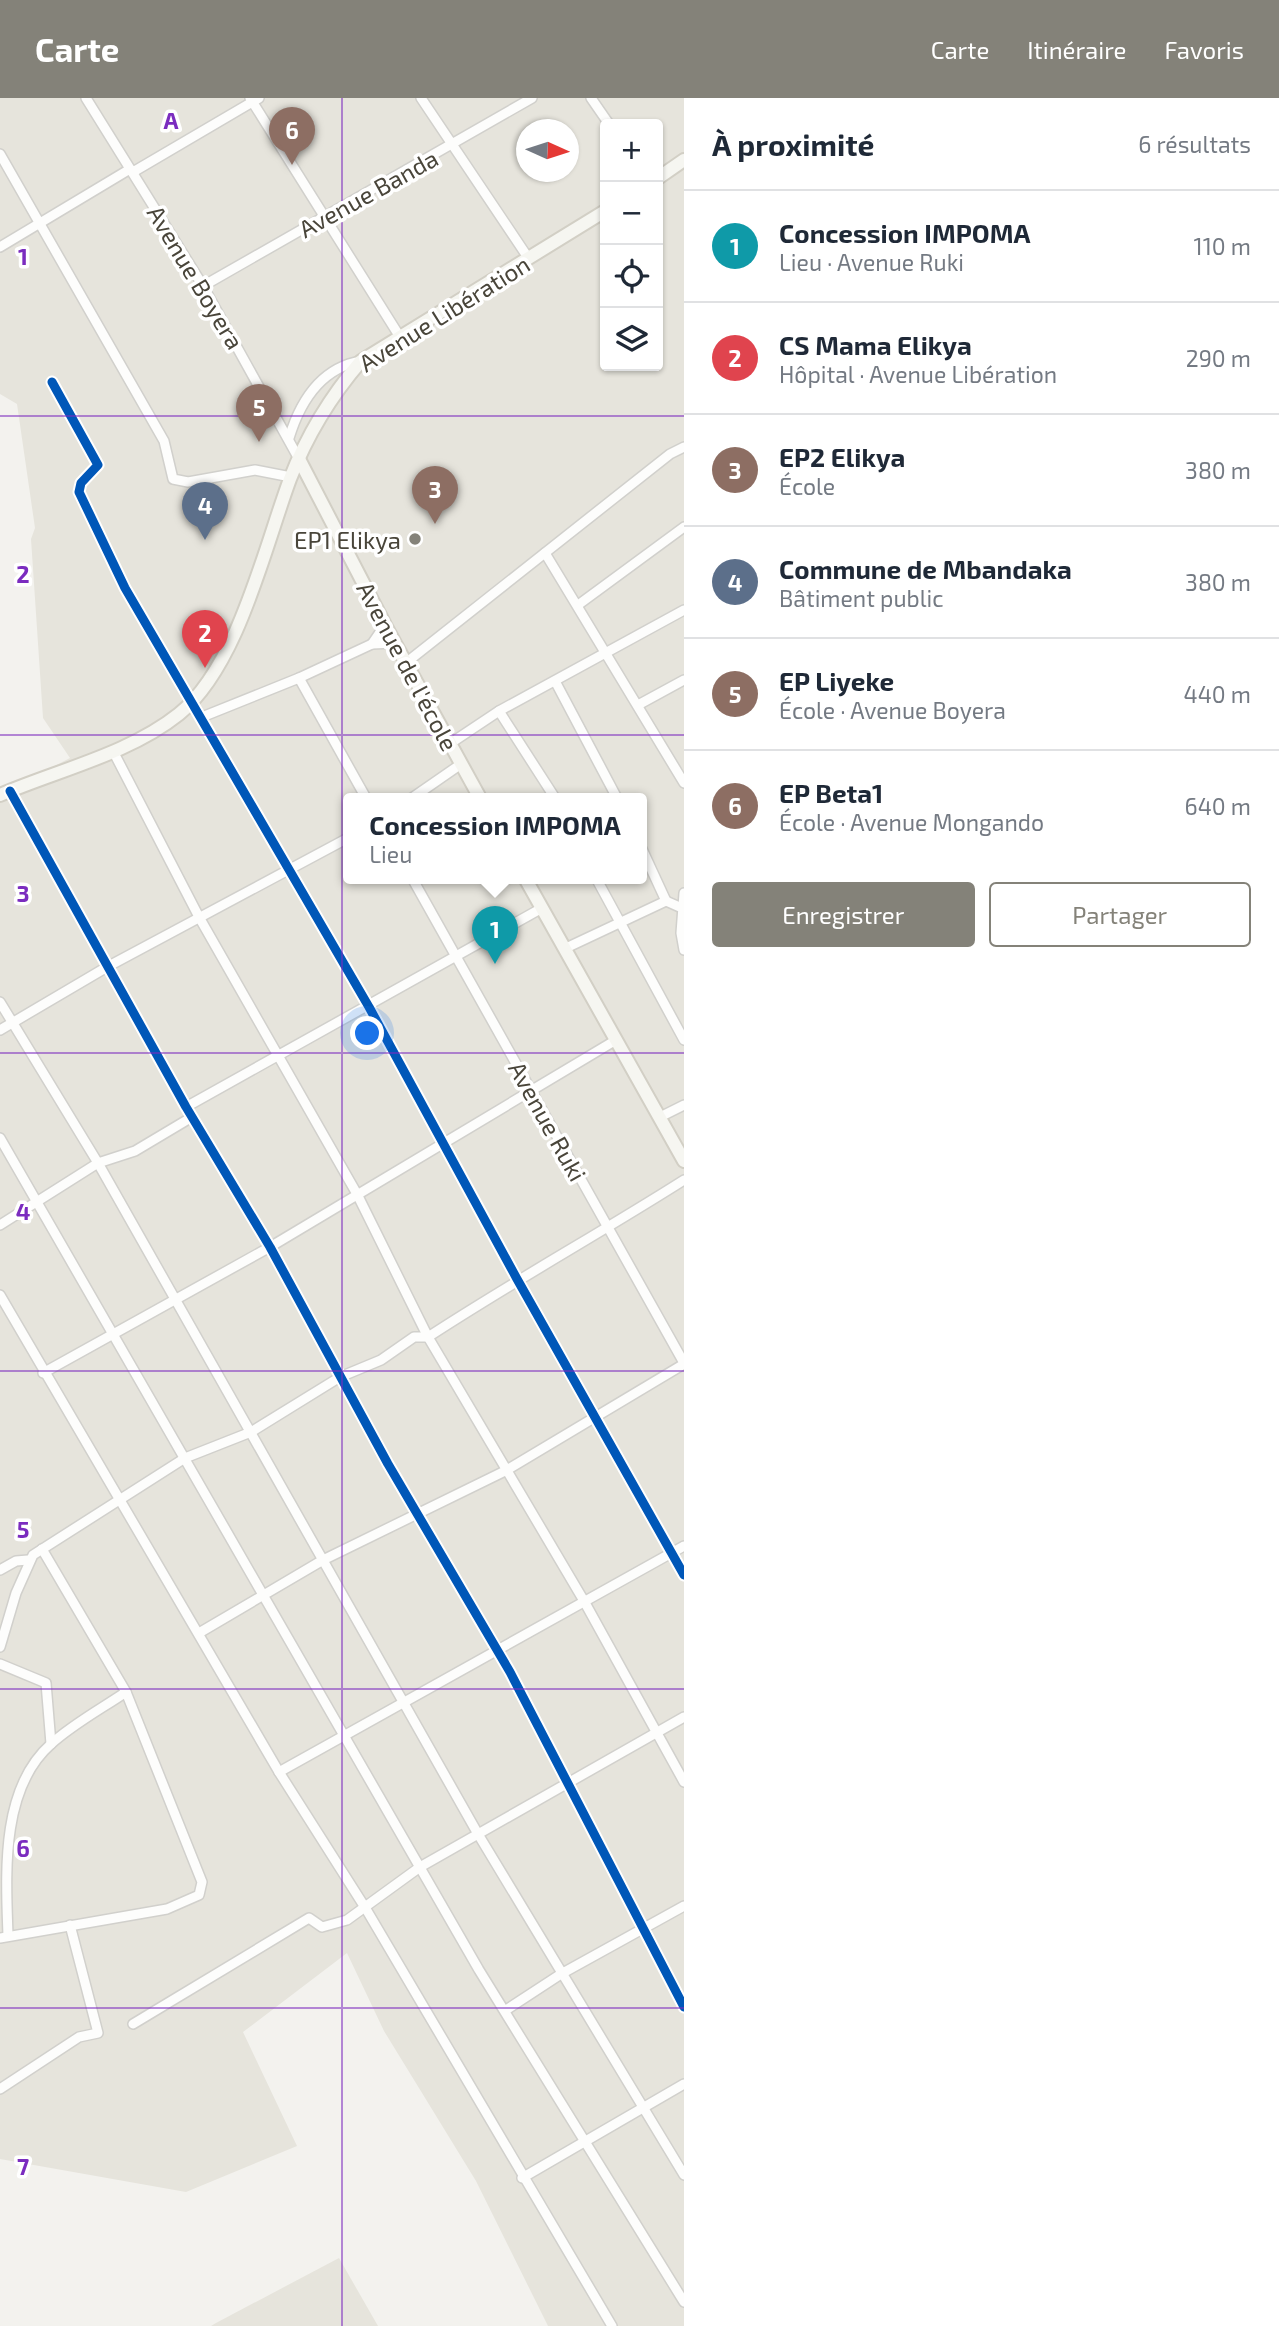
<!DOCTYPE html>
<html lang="fr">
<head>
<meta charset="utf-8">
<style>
	body { margin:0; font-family:"Exo 2",sans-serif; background:#f6f6f7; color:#1f2937 }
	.controls { position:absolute; right:21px; top:21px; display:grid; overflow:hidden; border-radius:7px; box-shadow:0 2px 5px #0004 }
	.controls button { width:63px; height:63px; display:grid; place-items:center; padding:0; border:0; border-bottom:2px solid #e0e1e3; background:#fff; color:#1f2937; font:35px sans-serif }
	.compass { position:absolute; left:516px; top:21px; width:63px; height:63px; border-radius:50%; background:#fff; box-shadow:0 2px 5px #0004; rotate:93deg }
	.you { position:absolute; left:368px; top:936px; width:24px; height:24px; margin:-18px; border:5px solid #fff; border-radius:50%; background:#1a73e8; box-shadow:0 0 0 10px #1a73e833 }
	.badge { display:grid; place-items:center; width:46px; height:46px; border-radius:50%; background:#848279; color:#fff; font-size:23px; font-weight:700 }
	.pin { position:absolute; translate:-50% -58px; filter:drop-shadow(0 2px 4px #0008) }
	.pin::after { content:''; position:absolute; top:37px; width:24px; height:21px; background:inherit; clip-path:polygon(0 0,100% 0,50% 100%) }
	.popup { position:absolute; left:343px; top:695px; width:304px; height:91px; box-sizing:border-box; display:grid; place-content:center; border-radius:7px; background:#fff; filter:drop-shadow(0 2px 5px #0005); font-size:23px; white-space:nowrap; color:#747a83 }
	.popup b { font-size:26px; color:#1f2937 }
	.popup::after { content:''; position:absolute; left:50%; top:100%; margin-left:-14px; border:14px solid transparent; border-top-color:#fff }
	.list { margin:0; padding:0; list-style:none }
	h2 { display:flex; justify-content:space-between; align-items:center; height:91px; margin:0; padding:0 28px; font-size:30px }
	h2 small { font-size:23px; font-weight:400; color:#747a83 }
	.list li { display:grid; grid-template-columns:46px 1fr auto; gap:21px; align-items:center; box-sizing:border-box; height:112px; padding:0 28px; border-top:2px solid #e0e1e3 }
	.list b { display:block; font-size:26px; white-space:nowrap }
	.list p { margin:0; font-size:23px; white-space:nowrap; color:#747a83 }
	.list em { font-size:23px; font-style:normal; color:#747a83 }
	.actions { display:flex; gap:14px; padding:21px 28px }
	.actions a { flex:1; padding:16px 0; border:2px solid #848279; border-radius:7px; text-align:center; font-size:24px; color:#848279 }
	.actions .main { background:#848279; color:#fff }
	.icon { flex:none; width:38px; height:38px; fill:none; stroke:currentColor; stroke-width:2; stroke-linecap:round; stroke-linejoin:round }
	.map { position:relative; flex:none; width:684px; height:2228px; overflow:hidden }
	header { display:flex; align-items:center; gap:42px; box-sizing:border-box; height:98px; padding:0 35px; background:#848279; color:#fff }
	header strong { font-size:33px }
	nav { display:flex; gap:38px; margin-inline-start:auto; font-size:24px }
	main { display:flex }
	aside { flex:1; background:#fff }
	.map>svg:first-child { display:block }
	.residential { fill:#e6e4dc; fill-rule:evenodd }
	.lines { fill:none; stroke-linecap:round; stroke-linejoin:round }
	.street-casing { stroke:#d1d0cc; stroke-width:12 }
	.secondary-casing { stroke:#d2cfc5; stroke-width:16 }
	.street { stroke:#fdfdfc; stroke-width:9 }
	.secondary { stroke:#f6f6f1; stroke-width:12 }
	.cycleway-casing { stroke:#fff; stroke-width:13 }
	.cycleway { stroke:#0057b8; stroke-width:9 }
	.grid { fill:none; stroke:#7b2cbf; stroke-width:2; stroke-opacity:0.55 }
	.poi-dot { fill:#848279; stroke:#fff; stroke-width:2.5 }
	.labels { text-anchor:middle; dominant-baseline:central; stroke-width:7; stroke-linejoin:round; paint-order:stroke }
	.street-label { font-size:24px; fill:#49453a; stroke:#fff }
	.poi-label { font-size:24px; fill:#49453a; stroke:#fff; text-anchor:end }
	.grid-label { font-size:23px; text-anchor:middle; font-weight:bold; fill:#7b2cbf; stroke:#fff; stroke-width:7; stroke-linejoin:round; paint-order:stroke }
</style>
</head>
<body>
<header>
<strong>Carte</strong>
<nav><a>Carte</a><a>Itinéraire</a><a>Favoris</a></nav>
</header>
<main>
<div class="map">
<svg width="684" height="2228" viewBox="0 0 684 2228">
	<rect width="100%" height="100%" fill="#f3f2ee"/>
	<g class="residential">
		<path d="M0,0H684V2228H548L476,2083L384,1933L347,1855L243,1934L297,2048L186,2094L0,2061V696L70,660L43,620L31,441L35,430L17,306L0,296ZM605,26H658V268H605ZM526,32H568V74H526ZM348,700H642V780H348Z"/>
		<path d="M339,2160L378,2228H211L216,2225Z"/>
	</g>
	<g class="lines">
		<defs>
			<g id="street">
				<path d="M86,0L203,188L299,361"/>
				<path d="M250,0L400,239"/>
				<path d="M421,0L529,161"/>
				<path d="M591,0L609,26"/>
				<path d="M0,56L164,343L173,381L188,384L255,372L291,379"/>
				<path d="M133,74L259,0"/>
				<path d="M0,149L130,71"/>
				<path d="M203,188L532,0"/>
				<path d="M52,284L98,367L81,385L79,394L125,490L369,909L517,1181L684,1477"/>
				<path d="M289,340C300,304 321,270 361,263"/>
				<path d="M545,455L684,685"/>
				<path d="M578,507L684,429"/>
				<path d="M372,546L385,527"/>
				<path d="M407,564L670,356L684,349"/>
				<path d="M299,580L366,700"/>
				<path d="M555,583L617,700"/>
				<path d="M638,607L684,582"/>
				<path d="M499,613L555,700"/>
				<path d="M202,619L299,580L372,546L395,545"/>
				<path d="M451,645L499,613L684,512"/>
				<path d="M113,653L199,819L357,1096L428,1239L584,1503L684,1684"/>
				<path d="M10,693L186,1009L270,1149L388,1366L510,1574L684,1909"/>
				<path d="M412,700L461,666"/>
				<path d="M642,751L666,803"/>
				<path d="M412,780L684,1265"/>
				<path d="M596,780L684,942"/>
				<path d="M684,795L681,835L684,852"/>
				<path d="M566,850L666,803L684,811"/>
				<path d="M0,904L98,1065L478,1736L684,2077"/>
				<path d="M0,932L107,869L348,740"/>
				<path d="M186,1009L542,810"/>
				<path d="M660,1019L684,1007"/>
				<path d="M0,1040L479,1872L684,2204"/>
				<path d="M0,1127L98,1065L135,1053L192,1019"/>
				<path d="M0,1197L279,1674L366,1811L612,2228"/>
				<path d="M43,1275L270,1149L616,942"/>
				<path d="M0,1472L16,1463L28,1462"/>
				<path d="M199,1535L323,1462L505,1373L684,1266"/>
				<path d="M0,1549L16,1495L33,1457L185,1360L251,1334L340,1279L381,1262L414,1239H428C512,1184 599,1136 684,1082"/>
				<path d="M0,1566L46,1585L51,1646"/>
				<path d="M279,1674L684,1448"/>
				<path d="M8,1838C6,1776 0,1691 51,1646C73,1626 101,1611 126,1594"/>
				<path d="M0,1840L167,1811L199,1797L202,1784L126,1594L42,1451"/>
				<path d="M506,1912L561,1876L684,1808"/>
				<path d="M133,1926L309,1820L322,1829L347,1822L420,1769L684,1619"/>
				<path d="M0,1991L79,1939L98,1935L70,1827"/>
				<path d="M522,2080L684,1986"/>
			</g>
			<g id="secondary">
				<path d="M658,80L684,62"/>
				<path d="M299,361L385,527L480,700"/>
				<path d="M0,697C58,672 129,656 179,616C238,568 264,451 290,381C307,337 330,299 361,263L605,113"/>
				<path d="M525,780L684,1063"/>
			</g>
		</defs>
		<use href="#street" class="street-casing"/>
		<use href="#secondary" class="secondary-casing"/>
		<use href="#street" class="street"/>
		<use href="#secondary" class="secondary"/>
		<defs>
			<g id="cycleway">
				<path d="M52,284L98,367L81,385L79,394L125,490L369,909L517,1181L684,1477"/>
				<path d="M10,693L186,1009L270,1149L388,1366L510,1574L684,1909"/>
			</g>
		</defs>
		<use href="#cycleway" class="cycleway-casing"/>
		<use href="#cycleway" class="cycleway"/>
	</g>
	<path class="grid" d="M342,0V2228M0,318H684M0,637H684M0,955H684M0,1273H684M0,1591H684M0,1910H684"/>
	<circle class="poi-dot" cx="415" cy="441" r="7"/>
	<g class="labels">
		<g class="street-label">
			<text transform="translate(368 95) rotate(-29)">Avenue Banda</text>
			<text transform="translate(196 179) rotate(59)">Avenue Boyera</text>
			<text transform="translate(444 215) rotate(-32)">Avenue Libération</text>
			<text transform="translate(408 568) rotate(62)">Avenue de l'école</text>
			<text transform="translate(548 1023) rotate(61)">Avenue Ruki</text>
		</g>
		<g class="poi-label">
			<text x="401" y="441">EP1 Elikya</text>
		</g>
	</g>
	<g class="grid-label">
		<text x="171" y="31">A</text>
		<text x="23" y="167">1</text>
		<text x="23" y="485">2</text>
		<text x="23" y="804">3</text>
		<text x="23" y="1122">4</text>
		<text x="23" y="1440">5</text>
		<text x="23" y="1759">6</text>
		<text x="23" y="2077">7</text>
	</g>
</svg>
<div class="controls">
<button>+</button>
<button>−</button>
<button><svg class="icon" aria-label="locate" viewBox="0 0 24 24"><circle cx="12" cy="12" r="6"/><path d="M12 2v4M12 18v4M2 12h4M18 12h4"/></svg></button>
<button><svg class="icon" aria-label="layers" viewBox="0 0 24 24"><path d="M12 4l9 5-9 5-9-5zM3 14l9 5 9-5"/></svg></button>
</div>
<svg class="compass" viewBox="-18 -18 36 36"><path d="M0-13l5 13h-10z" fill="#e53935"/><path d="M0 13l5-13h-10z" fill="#747a83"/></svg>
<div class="you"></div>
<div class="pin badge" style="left:495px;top:866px;background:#0f9aa8">1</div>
<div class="popup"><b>Concession IMPOMA</b>Lieu</div>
<div class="pin badge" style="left:205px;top:570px;background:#e0444e">2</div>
<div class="pin badge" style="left:435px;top:426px;background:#8d6e63">3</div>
<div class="pin badge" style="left:205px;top:442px;background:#5c6f8a">4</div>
<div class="pin badge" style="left:259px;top:344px;background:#8d6e63">5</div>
<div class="pin badge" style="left:292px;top:67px;background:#8d6e63">6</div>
</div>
<aside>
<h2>À proximité<small>6 résultats</small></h2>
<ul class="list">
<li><span class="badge" style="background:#0f9aa8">1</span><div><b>Concession IMPOMA</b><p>Lieu · Avenue Ruki</p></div><em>110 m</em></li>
<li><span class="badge" style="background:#e0444e">2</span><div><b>CS Mama Elikya</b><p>Hôpital · Avenue Libération</p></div><em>290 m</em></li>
<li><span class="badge" style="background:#8d6e63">3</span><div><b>EP2 Elikya</b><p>École</p></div><em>380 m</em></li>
<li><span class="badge" style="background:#5c6f8a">4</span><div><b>Commune de Mbandaka</b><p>Bâtiment public</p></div><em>380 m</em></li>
<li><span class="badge" style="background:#8d6e63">5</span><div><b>EP Liyeke</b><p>École · Avenue Boyera</p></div><em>440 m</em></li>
<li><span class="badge" style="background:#8d6e63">6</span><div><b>EP Beta1</b><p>École · Avenue Mongando</p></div><em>640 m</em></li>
</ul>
<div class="actions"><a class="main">Enregistrer</a><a>Partager</a></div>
</aside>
</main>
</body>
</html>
